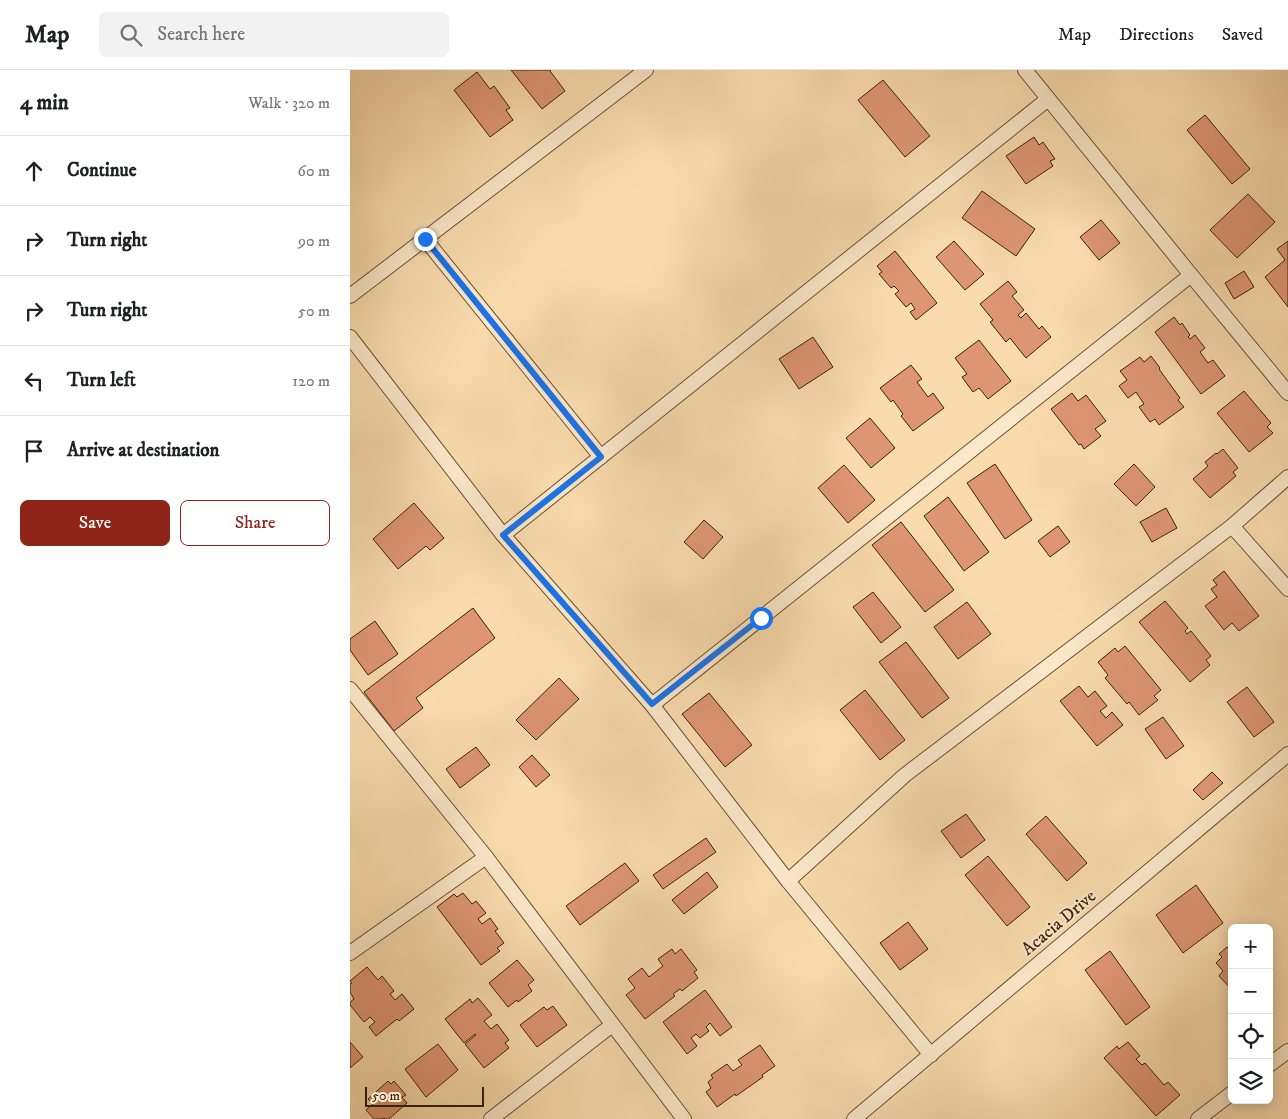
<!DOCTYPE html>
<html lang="en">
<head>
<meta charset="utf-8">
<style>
	body { margin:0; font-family:"IM FELL DW Pica",serif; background:#f2f2f2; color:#202124 }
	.controls { position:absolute; right:15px; bottom:15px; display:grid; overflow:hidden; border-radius:8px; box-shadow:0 2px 12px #0003 }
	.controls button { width:45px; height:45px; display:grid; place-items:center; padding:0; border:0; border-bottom:1px solid #e0e0e0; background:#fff; color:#202124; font:25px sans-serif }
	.scale { position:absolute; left:15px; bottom:12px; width:119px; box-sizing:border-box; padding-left:5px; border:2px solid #39230b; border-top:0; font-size:14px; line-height:18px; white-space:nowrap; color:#39230b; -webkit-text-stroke:4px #fbe8ca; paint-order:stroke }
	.stop { position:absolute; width:15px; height:15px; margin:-11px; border:4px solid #1a73e8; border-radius:50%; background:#fff }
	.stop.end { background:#1a73e8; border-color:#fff; box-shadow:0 1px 5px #0008 }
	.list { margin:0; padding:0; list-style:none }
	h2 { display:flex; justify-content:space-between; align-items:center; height:65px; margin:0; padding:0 20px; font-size:21px }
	h2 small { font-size:16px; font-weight:400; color:#757577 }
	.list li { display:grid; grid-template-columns:32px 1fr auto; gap:15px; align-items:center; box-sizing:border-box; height:70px; padding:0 20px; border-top:1px solid #e0e0e0 }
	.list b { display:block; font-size:19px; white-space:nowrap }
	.list em { font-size:16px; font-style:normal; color:#757577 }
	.actions { display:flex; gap:10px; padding:15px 20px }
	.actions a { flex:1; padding:11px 0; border:1px solid #8f2418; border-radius:8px; text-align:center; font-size:18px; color:#8f2418 }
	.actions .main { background:#8f2418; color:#fff }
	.icon { flex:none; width:28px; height:28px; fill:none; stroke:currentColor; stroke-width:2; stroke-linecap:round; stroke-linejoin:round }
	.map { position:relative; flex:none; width:938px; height:1049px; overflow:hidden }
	header { display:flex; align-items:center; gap:30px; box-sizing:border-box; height:70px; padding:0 25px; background:#fff; border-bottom:1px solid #e0e0e0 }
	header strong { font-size:24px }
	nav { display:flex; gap:28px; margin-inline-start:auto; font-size:18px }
	.search { width:350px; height:45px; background:#f2f2f2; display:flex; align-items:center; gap:12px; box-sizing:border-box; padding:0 18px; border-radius:8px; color:#757577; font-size:19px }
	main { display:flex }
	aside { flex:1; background:#fff }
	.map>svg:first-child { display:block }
	.building { fill:#de9573; stroke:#39230b }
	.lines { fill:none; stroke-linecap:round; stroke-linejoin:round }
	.minor-casing { stroke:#695134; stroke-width:16 }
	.minor { stroke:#fbe8ca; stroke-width:14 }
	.route { stroke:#1a73e8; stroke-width:6 }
	.labels { text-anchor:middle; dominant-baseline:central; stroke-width:4; stroke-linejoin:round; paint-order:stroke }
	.street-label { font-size:18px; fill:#39230b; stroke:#fbe8ca }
</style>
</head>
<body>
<header>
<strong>Map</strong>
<div class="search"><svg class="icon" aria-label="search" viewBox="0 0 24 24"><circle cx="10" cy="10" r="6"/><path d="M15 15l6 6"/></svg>Search here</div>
<nav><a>Map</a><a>Directions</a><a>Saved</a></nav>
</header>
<main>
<aside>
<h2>4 min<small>Walk · 320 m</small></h2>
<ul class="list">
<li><svg class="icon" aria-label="ahead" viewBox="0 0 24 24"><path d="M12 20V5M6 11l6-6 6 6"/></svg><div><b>Continue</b></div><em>60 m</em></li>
<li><svg class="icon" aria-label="right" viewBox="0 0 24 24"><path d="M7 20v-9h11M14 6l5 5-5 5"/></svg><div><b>Turn right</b></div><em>90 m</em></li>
<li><svg class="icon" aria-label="right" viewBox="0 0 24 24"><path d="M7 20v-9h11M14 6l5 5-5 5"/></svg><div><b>Turn right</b></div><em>50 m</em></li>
<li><svg class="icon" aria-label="left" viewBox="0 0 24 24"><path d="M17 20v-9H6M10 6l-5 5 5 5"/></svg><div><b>Turn left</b></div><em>120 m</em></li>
<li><svg class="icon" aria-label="arrive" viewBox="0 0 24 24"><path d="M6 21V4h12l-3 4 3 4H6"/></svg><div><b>Arrive at destination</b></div></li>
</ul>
<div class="actions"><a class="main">Save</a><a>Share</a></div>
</aside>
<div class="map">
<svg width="938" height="1049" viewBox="0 0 938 1049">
	<rect width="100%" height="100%" fill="#f9dbae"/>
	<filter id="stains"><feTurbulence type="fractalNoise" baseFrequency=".004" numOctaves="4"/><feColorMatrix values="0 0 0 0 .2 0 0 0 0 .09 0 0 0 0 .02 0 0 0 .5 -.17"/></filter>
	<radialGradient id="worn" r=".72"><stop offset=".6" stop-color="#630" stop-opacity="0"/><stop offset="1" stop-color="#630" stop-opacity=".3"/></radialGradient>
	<g class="building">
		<path d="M161,0H201L200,1L215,21L192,39Z"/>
		<path d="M127,2L140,19L144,16L160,38L156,40L163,50L140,67L104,20Z"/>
		<path d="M533,10L580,66L555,87L508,30Z"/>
		<path d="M855,45L900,99L882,114L837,60Z"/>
		<path d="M684,67L689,75L693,72L705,89L700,91L703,96L676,114L656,86Z"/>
		<path d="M632,121L685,159L666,186L612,148Z"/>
		<path d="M898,124L925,152L887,188L860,160Z"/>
		<path d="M751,150L770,173L749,190L730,167Z"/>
		<path d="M604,171L634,204L615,220L586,187Z"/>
		<path d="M938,171V237L915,207L935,190L927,179Z"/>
		<path d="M545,181L587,233L566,250L560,242L565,239L561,233L556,237L545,224L549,221L544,216L541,218L529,204L532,202L527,196Z"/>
		<path d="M894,201L904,217L884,229L875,213Z"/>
		<path d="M658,211L667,222L662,226L674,240L668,245L671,248L676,243L689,259L692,256L701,267L676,288L660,268L656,272L640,252L643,250L630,234Z"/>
		<path d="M824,247L830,255L832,253L840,265L838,267L840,269L845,265L855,278L850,282L858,293L863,290L875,306L851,324L805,262Z"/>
		<path d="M463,267L483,297L449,319L429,289Z"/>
		<path d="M629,270L661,311L638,329L629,318L623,322L612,307L617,304L605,288Z"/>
		<path d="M801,286L810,298L809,299L830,328L828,330L834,337L809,355L805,349L800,352L789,337L794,334L786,322L778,328L769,316L777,310L770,301L790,287L794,292Z"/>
		<path d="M561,295L572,309L567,312L578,327L583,323L594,338L563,361L551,346L553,344L543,330L541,332L530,318Z"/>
		<path d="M894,321L921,353L917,357L923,363L899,382L867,343Z"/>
		<path d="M722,323L728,331L736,325L756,351L745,359L751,366L734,379L731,374L729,375L701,339Z"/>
		<path d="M520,348L545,378L521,398L496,368Z"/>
		<path d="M873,379L888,398L883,402L886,406L860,428L843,409L858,396L855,392L866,383L867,384Z"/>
		<path d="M645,394L682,450L655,469L617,413Z"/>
		<path d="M784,394L805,417L786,436L764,414Z"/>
		<path d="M494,395L525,430L498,453L468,418Z"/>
		<path d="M598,427L639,482L614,501L574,446Z"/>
		<path d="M64,433L94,468L80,480L76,476L48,499L23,469Z"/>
		<path d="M816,438L827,458L802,472L790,452Z"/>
		<path d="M354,450L373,467L353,489L334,472Z"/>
		<path d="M551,452L604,520L575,542L522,475Z"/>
		<path d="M708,456L720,472L700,487L688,471Z"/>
		<path d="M874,501L909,546L889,561L882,553L874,560L855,536L867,527L861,519L867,515L863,510Z"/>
		<path d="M523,522L551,557L531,573L503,537Z"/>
		<path d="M815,531L838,558L835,561L837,564L841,561L861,586L856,590L860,595L840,612L789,552Z"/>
		<path d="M617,532L641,564L608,589L584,557Z"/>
		<path d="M123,538L145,568L66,628L73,638L44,661L14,622Z"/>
		<path d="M25,551L48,584L18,605L0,580V569Z"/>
		<path d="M556,572L599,628L572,648L529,592Z"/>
		<path d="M775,576L811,620L804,626L808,630L789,645L779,632L777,634L755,608L758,605L748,592L765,578L768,582Z"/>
		<path d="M209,608L229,629L186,670L166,650Z"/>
		<path d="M729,616L738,627L745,621L757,636L750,641L756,648L762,642L773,655L747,676L710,631Z"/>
		<path d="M897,617L924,652L904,667L877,632Z"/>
		<path d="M515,620L555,670L530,690L490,640Z"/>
		<path d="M359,623L402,675L375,697L332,644Z"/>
		<path d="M813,647L834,676L816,689L795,659Z"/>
		<path d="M126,677L140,695L110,718L96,699Z"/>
		<path d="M182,685L200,705L186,717L169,697Z"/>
		<path d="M862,702L873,713L853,730L843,720Z"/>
		<path d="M616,744L635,770L611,788L591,761Z"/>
		<path d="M696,746L737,793L717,811L676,764Z"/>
		<path d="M356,768L366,782L313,819L303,805Z"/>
		<path d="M638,786L680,837L657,856L615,805Z"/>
		<path d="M275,793L289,811L230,855L216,836Z"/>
		<path d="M357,802L368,817L334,844L322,830Z"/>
		<path d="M846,815L873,853L833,883L806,845Z"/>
		<path d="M113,823L122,834L126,831L136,843L128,849L132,854L140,848L148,859L145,861L154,873L147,878L150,881L131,895L87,837L104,824L107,827Z"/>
		<path d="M558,852L578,879L550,900L530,873Z"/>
		<path d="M877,877L882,882V920L869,906L873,901L866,893L872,887L869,884Z"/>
		<path d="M322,879L325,884L331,879L347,900L344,902L348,908L332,921L330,919L323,924L325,926L295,949L276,925L285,918L278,909L292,898L299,907L313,896L308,889Z"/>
		<path d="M760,881L800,937L776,955L735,900Z"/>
		<path d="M167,890L184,910L178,915L182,921L168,932L167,930L158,937L139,913Z"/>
		<path d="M17,897L28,910L32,906L44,921L40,924L45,930L52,924L64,939L49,951L47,949L26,966L19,957L25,952L20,947L14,952L0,935V932L4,929L0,922V914L2,913L0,911Z"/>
		<path d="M355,920L382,957L370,966L360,953L356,957L359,961L350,968L346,964L341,968L347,976L337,984L313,952Z"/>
		<path d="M128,928L142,945L134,951L141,959L147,954L159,970L155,973L159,978L134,998L115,974L126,965L125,964L114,973L95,949L120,929L122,933Z"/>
		<path d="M203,936L217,955L187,977L170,955L194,937L197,940Z"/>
		<path d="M0,972L13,987L0,998Z"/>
		<path d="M778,972L790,986L786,989L792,995L795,993L814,1015L818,1012L830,1025L806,1046L754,988L767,976L769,979Z"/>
		<path d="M88,974L108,1000L76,1027L55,999Z"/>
		<path d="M410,975L425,996L412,1005L413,1007L386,1026L385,1024L367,1037L356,1022L361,1018L358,1012L363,1008L361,1005L377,994L383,1001L392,995L388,990Z"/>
		<path d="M38,1011L41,1014L44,1011L56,1025L52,1027L57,1033L39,1049H35L34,1048L32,1049H24L16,1040L23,1034L18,1029Z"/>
	</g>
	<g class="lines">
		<defs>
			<g id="minor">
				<path d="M675,0L841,205L938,323"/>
				<path d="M75,169L251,387"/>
				<path d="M0,226L296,0"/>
				<path d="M0,267L153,465L302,635L438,811L581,985"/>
				<path d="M882,456L938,519"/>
				<path d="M153,465L698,29"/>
				<path d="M0,619L136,787L334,1049"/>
				<path d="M302,635L841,205"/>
				<path d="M438,811L555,705L882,456L938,407"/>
				<path d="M0,883L136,787"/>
				<path d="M919,995L938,981"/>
				<path d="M141,1049L262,955"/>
				<path d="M504,1049L938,684"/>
				<path d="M848,1049L882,1023"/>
			</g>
		</defs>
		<use href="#minor" class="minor-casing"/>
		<use href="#minor" class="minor"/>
	</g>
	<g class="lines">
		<path class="route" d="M75,169L251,387L153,465L302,634L411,548"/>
	</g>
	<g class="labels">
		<g class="street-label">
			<text transform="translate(709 853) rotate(-40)">Acacia Drive</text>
		</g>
	</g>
	<rect width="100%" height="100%" filter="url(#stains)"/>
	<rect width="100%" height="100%" fill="url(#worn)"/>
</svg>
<div class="controls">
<button>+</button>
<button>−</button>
<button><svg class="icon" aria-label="locate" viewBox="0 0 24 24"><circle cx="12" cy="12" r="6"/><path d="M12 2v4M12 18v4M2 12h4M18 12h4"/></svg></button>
<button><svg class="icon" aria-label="layers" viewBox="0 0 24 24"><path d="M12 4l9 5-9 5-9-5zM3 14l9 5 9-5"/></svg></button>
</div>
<div class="scale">50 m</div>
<div class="stop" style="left:411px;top:548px"></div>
<div class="stop end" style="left:75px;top:169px"></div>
</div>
</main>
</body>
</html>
